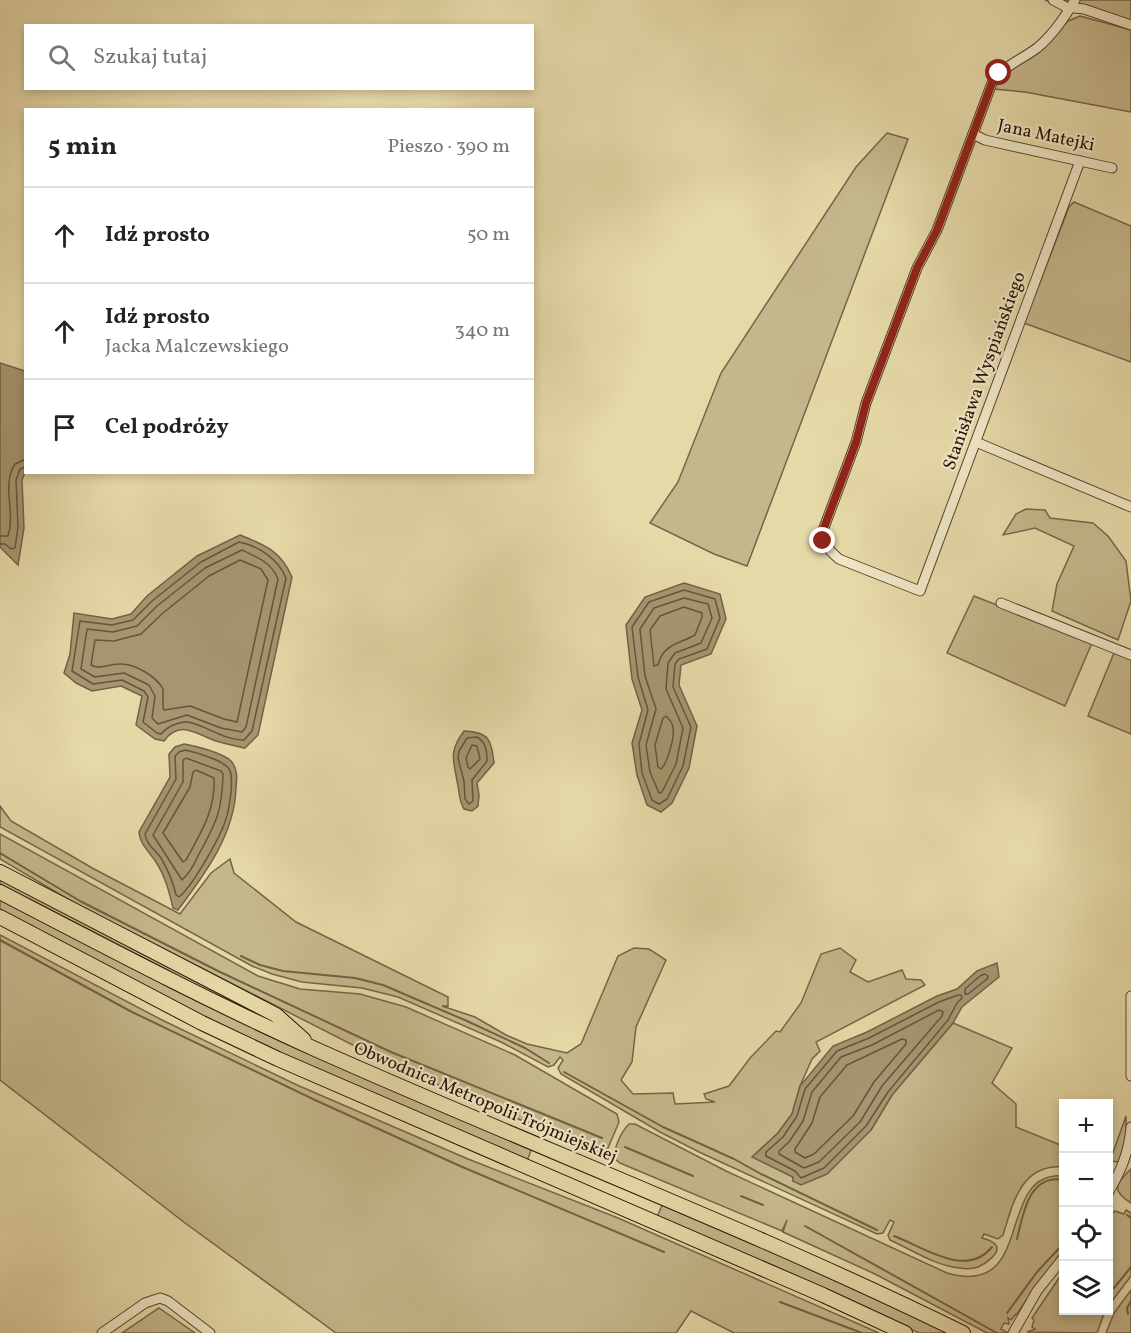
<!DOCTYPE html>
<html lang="pl">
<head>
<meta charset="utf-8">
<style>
	body { margin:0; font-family:Vollkorn,serif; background:#f2f2f2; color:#222 }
	.controls { position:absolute; right:18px; bottom:18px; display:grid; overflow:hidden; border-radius:0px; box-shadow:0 3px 9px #0003 }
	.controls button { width:54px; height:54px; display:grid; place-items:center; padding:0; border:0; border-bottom:2px solid #e0e0e0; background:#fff; color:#222; font:30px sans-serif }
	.stop { position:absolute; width:18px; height:18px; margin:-14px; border:4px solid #8f2418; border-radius:50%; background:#fff }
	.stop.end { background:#8f2418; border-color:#fff; box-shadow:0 2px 6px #0008 }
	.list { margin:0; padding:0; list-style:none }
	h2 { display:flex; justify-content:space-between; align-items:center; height:78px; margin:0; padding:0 24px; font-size:26px }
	h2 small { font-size:20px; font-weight:400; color:#767676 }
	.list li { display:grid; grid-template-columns:39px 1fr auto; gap:18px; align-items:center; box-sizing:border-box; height:96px; padding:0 24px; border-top:2px solid #e0e0e0 }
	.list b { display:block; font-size:22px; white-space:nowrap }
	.list p { margin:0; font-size:20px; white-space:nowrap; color:#767676 }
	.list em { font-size:20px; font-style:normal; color:#767676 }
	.icon { flex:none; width:33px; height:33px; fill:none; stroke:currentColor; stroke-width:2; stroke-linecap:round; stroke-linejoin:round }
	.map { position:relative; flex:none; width:1131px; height:1333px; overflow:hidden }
	.search { position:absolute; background:#fff; box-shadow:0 3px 9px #0003; left:24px; top:24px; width:510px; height:66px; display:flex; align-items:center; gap:15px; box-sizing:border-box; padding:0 21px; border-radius:0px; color:#767676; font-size:22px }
	.panel { position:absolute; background:#fff; box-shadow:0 3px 9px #0003; left:24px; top:108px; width:510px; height:366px; border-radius:0px }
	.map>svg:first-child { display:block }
	.green { fill:#c5b78c; stroke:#766448; stroke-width:1.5 }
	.water { fill:#a59570; stroke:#726144; stroke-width:1.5 }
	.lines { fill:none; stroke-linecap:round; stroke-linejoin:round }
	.shore { stroke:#66543a; stroke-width:1.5 }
	.stream { stroke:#726144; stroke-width:2 }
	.minor-casing { stroke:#56442c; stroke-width:11 }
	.highway-casing { stroke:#261203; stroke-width:16 }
	.minor { stroke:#efe6c6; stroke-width:9 }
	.highway { stroke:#e6d9a8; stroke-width:14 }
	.route { stroke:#8f2418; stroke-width:8 }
	.labels { text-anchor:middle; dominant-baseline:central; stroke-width:4.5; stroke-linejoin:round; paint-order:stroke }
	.street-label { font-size:18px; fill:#261203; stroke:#efe6c6 }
</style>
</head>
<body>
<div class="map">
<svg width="1131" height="1333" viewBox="0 0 1131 1333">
	<rect width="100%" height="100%" fill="#e6d9a8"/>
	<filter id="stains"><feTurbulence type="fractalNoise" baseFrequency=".00333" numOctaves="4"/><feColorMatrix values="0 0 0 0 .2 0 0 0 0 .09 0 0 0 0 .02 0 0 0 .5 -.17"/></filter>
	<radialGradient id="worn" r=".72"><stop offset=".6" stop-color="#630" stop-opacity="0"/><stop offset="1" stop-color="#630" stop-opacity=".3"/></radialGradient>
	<g class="green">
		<path d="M1045,0H1131V20L1095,11L1071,0L1067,8Z"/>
		<path d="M1080,16L1131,30V112L1025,92L994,89L998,79L1050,39L1068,21Z"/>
		<path d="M887,133L908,139L747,566L714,554L650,523L678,482L721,373L856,167Z"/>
		<path d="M1074,202L1131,226V362L1024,323L1069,207Z"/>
		<path d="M1026,509L1045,510L1050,518L1093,523L1108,536L1126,561L1131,601L1118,640L1052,611L1057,584L1074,546L1035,528L1003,535L1016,514Z"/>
		<path d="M974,596L1092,643L1065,706L947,653Z"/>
		<path d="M1114,653L1131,659V734L1088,716Z"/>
		<path d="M0,806L11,821L94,869L180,914L211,873L230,859L234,873L296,922L448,997V1006H442L475,1017L506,1035L527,1044L567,1053L581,1044L618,956L634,948L649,949L666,960L636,1027L632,1062L621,1080L633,1094L673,1093L675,1104L715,1102L706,1099L704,1094L729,1086L750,1058L776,1031L780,1032L801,1003L821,954L840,948L856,960L850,972L868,982L902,970L906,979L921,980L925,985L816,1042L820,1051L812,1059L800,1086L792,1114L778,1133L753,1156L793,1177V1181L871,1130L892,1095L953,1023L1012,1048L992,1083L1016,1104V1127L1063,1146V1167C1021,1164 1013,1203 1003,1235L998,1239L984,1234L982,1238C986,1239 992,1241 995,1244C1003,1252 985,1264 978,1267C972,1269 966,1269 960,1268C936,1266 912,1250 890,1240L888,1235L894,1222L890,1220L883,1233L877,1234L699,1152L660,1132L561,1074L558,1068L563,1060L560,1057L554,1065L548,1067L501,1042L398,997L362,988L302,982L272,974L252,966L0,827Z"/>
		<path d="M0,834L258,976L300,989L360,994L406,1007L515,1055L617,1114L619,1122L608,1148L603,1153H598L396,1067L78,905L0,859Z"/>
		<path d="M0,877L272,1018L273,1021L190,982L0,884Z"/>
		<path d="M0,898L532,1148L527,1161L333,1078L198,1015L0,911Z"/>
		<path d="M0,935L162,1020L297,1085L468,1159L618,1218L879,1333H734L691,1311L676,1333H336L185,1223L0,1080Z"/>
		<path d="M1126,1116V1137L1119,1162L1110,1161Z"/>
		<path d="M629,1124H635L726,1171L947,1273C1037,1299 994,1171 1063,1176V1251L1041,1279L1017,1314H1016L1011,1320L1008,1318L1009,1324L1004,1323L1001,1329L1008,1333H987L875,1274L783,1232L787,1220L782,1231L620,1163L615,1159C613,1149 621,1132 629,1124Z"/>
		<path d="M1131,1169V1203C1110,1190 1116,1183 1131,1169Z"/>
		<path d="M663,1203L793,1259L952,1333H919L827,1290L657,1217Z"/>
		<path d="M1126,1210L1131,1213V1276L1109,1305V1216L1115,1211L1124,1214Z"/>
		<path d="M1063,1272L1064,1310L1105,1311L1097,1333L1027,1332L1035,1329L1032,1327L1034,1320L1032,1318Z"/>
		<path d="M1131,1290V1333H1106L1114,1313Z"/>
		<path d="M159,1308L195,1333H122Z"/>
	</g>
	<g class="water">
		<path d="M0,363L25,371L26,470L22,480L24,528L18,565L0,547Z"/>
		<path d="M240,535C265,545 281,551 292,577L258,735L245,748C236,746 226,744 216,741C196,734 180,719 164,741L155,739L136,725L142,696L121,686L92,691L76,683L64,673L70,654L74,613L112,619L131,614L147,596L197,556Z"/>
		<path d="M684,583L720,594L726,619L711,654L681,665L679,685L697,726L689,768L672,803L661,812L647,805L637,775L632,743L642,710L632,679L626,625L645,597Z"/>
		<path d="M464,731C490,732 491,740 494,763L477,783L479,795L478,806L472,811L464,809C458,799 460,792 457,781C453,757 449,752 464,731Z"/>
		<path d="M184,744C196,746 223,753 231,761C238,769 237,778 236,787C235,834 205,874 178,910L173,908C169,891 165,876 156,862C149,851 140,845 139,832L170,777L169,754L175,747Z"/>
		<path d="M997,963L999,977L962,1007L953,1023L892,1095L871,1130L827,1174L801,1185L793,1181V1177L752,1157L778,1133L792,1114L800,1086L833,1046L867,1032L937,996L957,989L977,971Z"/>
	</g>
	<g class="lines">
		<g class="shore">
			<path d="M0,536H8C16,513 1,485 15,464L26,459"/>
			<path d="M239,542C259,546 278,559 286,578L252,731L244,740C222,740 206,725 188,722C179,721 167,727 161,734L157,733L143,722L148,697L144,691L122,680L93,684L72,671L80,621L112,625L133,620L152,601L201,562Z"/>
			<path d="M0,544H5L11,549L15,548L18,527L16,480L20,469L26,467"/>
			<path d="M242,550C257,557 272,563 278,579L246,727L242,732L221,728L187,715L158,724L152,718L155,696L149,685L124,673L95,677L81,669L87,629L113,632L137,626L157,606L205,568Z"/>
			<path d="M240,560L261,569L268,580L237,722L224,719L190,706L164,710L163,708V689C156,676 134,663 119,664C110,664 99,670 91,665L95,640L114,641L141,634L163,613L209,576Z"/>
			<path d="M684,590L715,599L720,618L707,649L679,659L675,664L673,687L691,727L683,766L667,799L659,804L652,800L642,773L639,744L648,710L638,677L632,627L649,602Z"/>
			<path d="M684,598L708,604L712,618L701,643L675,653L668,663L666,689L683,728L676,764L662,792L659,793L650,772L646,745L656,709L645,676L640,629L654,608Z"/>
			<path d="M684,607L702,613V617L695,635C679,644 663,644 658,665L654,666L650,630L660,616Z"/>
			<path d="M666,716C669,719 673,723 673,728C675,737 667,764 661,769L658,767L655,745L663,718Z"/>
			<path d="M477,737C486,742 487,752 487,761L472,780L473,801L469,804L465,799L464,781L458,758L459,751L467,738Z"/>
			<path d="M472,745L477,746L480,759L470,769L468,767L466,758Z"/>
			<path d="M185,750C195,752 227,761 230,771C234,782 229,811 225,822C219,839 192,887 179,897L176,895C173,882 168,870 161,858C155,850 146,844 145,834L176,779L175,756L179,752Z"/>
			<path d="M186,758L221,771L223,774C222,813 216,823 198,856C194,865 189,874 182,880L153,835L183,782V760Z"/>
			<path d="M196,770L214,778C216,810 200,834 186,860L183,862L163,833L190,787L193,772Z"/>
			<path d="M985,974L988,976L987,979L968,994H965V989L980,976Z"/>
			<path d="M958,995H961L962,998L957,1003L948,1020L888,1092L866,1126L824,1168L801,1178L795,1171L766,1156V1152L783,1137L797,1116L805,1089L837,1051L869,1038L939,1002Z"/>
			<path d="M939,1010L943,1012L942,1016L882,1086L860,1122L819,1162L804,1168L779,1154V1151L789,1142L803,1121L812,1092L841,1057L872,1045Z"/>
			<path d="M902,1039L906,1040V1044L874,1082L853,1116L814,1154L805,1158L795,1152V1149L812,1123L820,1097L847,1065Z"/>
		</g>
		<g class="stream">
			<path d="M0,853L80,901L218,971L391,1052L602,1138"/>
			<path d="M0,940L130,1011L315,1100L460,1166L664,1252"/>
			<path d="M241,956L260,965L283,971L355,978L383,985L467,1021L525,1048L549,1063"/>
			<path d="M564,1072L663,1127L734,1159L761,1174L877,1230"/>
			<path d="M625,1147L693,1176"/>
			<path d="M741,1196L763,1205"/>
			<path d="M1127,1215L1131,1218"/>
			<path d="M805,1226L997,1333"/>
			<path d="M894,1236C924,1247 966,1279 992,1247"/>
			<path d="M1017,1239C1023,1214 1029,1173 1064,1180"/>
			<path d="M1114,1288L1131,1267"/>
			<path d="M780,1302L862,1333"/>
			<path d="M1007,1313L1037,1272L1064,1243"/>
			<path d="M1128,1314L1127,1308L1131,1301"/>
		</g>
		<defs>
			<g id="minor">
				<path d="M1053,0L1066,7L1084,9L1131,25"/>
				<path d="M1075,0C1065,17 1052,36 1037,48C1021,60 1003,66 992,83L937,230L917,268L866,403L856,442L822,533C823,545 830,551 839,559L920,591L1080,161"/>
				<path d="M973,134L985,140L1112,168"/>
				<path d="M976,442L1131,507"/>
				<path d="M1001,603L1131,655"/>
				<path d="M1131,996V1076"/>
				<path d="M1108,1193C1121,1171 1129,1152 1131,1127"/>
				<path d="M102,1333L145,1303L160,1298L168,1301L210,1333"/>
				<path d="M1013,1333L1037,1291L1064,1257"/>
			</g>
			<g id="highway">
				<path d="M0,872L276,1015L304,1040"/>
				<path d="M0,892C104,946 208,1001 315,1049C530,1145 751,1229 963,1333"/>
				<path d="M0,917L202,1023L278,1059L823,1295L905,1333"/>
			</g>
		</defs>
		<use href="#minor" class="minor-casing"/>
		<use href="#highway" class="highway-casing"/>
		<use href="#minor" class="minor"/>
		<use href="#highway" class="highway"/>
	</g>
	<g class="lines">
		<path class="route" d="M823,541L822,533L856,442L866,403L917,268L937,230L992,83L999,73"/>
	</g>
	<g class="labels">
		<g class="street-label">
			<text transform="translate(1046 136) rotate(12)">Jana Matejki</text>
			<text transform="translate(985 371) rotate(-70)">Stanisława Wyspiańskiego</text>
			<text transform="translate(485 1103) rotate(23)">Obwodnica Metropolii Trójmiejskiej</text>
		</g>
	</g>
	<rect width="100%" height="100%" filter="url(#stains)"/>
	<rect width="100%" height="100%" fill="url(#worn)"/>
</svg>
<div class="controls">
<button>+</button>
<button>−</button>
<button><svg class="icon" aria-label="locate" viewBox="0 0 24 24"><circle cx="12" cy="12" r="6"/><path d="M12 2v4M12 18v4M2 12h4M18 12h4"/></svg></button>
<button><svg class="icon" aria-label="layers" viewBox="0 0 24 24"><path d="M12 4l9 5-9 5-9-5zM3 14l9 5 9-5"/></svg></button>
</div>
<div class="stop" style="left:999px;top:73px"></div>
<div class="stop end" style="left:823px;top:541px"></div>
<div class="search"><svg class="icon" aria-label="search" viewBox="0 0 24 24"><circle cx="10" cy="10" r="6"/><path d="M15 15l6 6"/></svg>Szukaj tutaj</div>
<section class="panel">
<h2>5 min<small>Pieszo · 390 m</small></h2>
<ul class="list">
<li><svg class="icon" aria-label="ahead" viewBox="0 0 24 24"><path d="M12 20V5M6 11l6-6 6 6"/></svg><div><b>Idź prosto</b></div><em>50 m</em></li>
<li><svg class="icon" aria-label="ahead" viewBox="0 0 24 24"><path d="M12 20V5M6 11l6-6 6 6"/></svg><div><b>Idź prosto</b><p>Jacka Malczewskiego</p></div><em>340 m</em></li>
<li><svg class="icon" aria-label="arrive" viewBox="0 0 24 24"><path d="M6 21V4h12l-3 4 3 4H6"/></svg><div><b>Cel podróży</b></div></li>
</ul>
</section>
</div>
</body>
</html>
